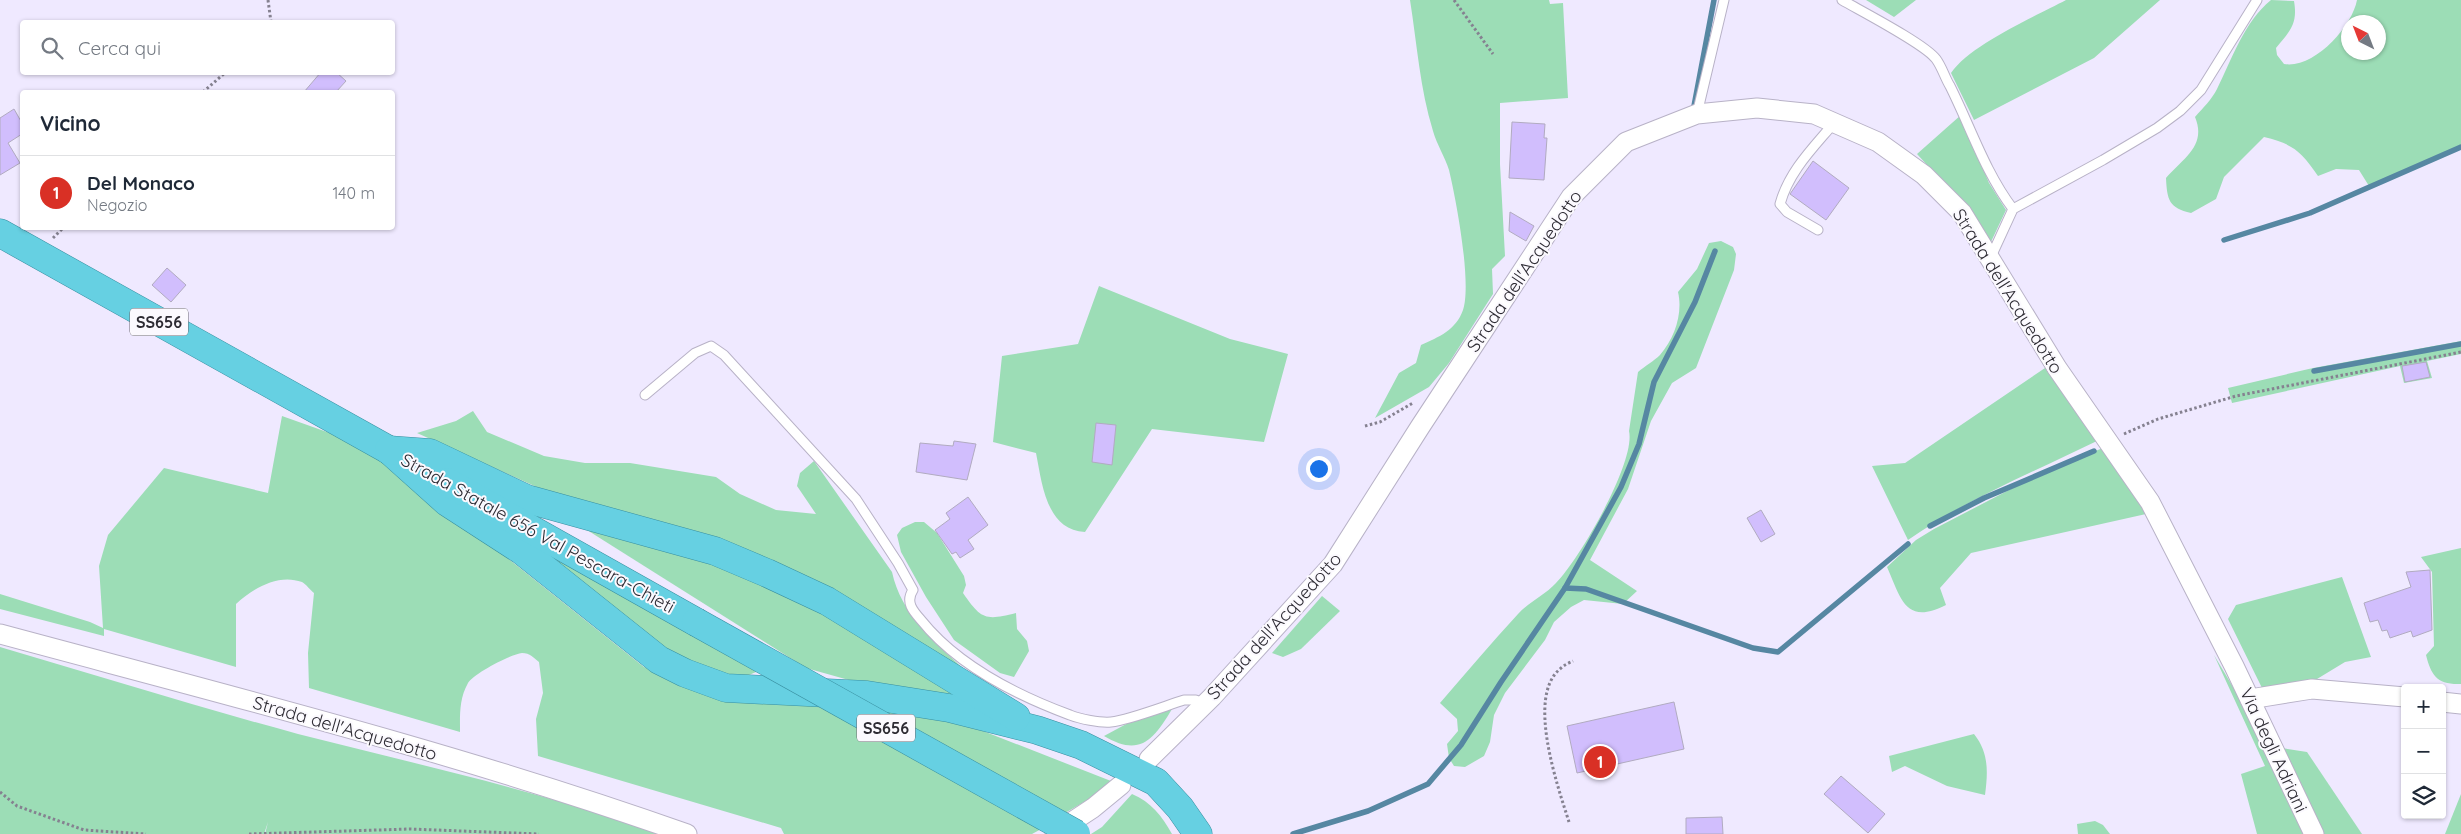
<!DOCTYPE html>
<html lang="it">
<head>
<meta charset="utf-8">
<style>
	body { margin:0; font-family:Quicksand,sans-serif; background:#f6f6f7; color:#1f2937 }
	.controls { position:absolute; right:15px; bottom:15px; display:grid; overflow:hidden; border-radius:5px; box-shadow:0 1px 4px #0004 }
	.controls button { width:45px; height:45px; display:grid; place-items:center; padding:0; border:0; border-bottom:1px solid #e0e1e3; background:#fff; color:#1f2937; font:25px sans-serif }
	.compass { position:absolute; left:2341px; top:15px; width:45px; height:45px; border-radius:50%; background:#fff; box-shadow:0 1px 4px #0004; rotate:318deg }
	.you { position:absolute; left:1318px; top:468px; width:18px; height:18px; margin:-12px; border:4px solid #fff; border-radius:50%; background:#1a73e8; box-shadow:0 0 0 8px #1a73e833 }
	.badge { display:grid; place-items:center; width:32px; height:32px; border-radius:50%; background:#d93025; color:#fff; font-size:16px; font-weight:700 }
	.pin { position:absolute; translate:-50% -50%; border:2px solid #fff; box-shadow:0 1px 5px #0006 }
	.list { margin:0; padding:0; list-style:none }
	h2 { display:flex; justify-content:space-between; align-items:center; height:65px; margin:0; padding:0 20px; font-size:21px }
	h2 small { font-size:16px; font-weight:400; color:#747a83 }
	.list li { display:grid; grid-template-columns:32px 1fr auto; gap:15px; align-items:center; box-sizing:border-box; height:75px; padding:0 20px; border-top:1px solid #e0e1e3 }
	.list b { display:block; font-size:19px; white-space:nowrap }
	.list p { margin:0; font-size:16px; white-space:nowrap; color:#747a83 }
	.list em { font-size:16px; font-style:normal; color:#747a83 }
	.icon { flex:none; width:28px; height:28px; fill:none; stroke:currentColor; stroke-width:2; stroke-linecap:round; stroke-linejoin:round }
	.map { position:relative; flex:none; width:2461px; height:834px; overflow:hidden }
	.search { position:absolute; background:#fff; box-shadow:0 1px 4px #0004; left:20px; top:20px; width:375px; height:55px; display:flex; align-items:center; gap:12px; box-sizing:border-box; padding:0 18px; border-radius:5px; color:#747a83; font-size:19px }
	.panel { position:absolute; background:#fff; box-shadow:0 1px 4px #0004; left:20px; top:90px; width:375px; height:140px; border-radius:5px }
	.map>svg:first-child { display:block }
	.green { fill:#9cddb6; fill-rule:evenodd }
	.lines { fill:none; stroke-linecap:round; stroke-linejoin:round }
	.stream { stroke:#5687a2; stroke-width:5.5 }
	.building { fill:#d1befd; stroke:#b1abc0 }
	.service-casing { stroke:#b8b2c7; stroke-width:11 }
	.minor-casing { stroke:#b8b2c7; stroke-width:21 }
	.trunk-casing { stroke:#398fa0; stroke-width:29 }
	.path { stroke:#858190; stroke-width:3; stroke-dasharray:2.5 2.5; stroke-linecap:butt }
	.service { stroke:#fff; stroke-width:9 }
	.minor { stroke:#fff; stroke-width:19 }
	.trunk { stroke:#66d0e2; stroke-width:28 }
	.trunk-bridge-casing { stroke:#398fa0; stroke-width:29; stroke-linecap:butt }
	.trunk-bridge { stroke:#66d0e2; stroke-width:28 }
	.labels { text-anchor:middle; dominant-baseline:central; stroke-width:4; stroke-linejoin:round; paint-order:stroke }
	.shield { fill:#fbf9fe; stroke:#6b6970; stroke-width:1 }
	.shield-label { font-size:16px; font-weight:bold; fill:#2d2b33 }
	.street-label { font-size:18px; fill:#2d2b33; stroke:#fbf9fe }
</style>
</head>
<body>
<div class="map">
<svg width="2461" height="834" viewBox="0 0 2461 834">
	<rect width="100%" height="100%" fill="#efe9ff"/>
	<g class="green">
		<path d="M1410,0H1549L1550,4L1563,3L1568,98L1500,103V164L1505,256L1492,269L1493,294L1449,363L1429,387L1375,418L1399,373L1416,363L1421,345C1439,337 1456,330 1463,310C1472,283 1456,199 1449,170C1445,157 1437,145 1433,131C1420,89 1417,44 1410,0Z"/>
		<path d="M1866,0H1916L1894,17Z"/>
		<path d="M2066,0H2160L2094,58L1974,120L1951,73C1970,45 2034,17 2066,0Z"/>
		<path d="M2271,0L2294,1C2298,24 2290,31 2276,48L2277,55L2284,64C2314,69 2352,27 2357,0H2461V146L2369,186L2359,170L2336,169L2318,176C2301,151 2293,144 2264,137L2224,177L2216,199L2191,213C2169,208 2167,200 2166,178C2183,158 2207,146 2195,117C2203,108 2212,99 2217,89C2232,59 2244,22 2271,0ZM2378,22V52H2348V22Z"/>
		<path d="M1961,115L1989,183L2006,210L1989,246L1953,193L1917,154Z"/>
		<path d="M1721,241L1733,247L1736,254L1734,270L1696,368L1672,383L1651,421L1628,489L1590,560L1637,591L1623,604L1584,600L1571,607L1554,622L1545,640L1505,693L1494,715L1490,742L1484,756L1465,767L1454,766L1449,758L1447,744L1458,731L1457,719L1440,703C1466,673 1491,643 1518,614C1529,602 1545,595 1556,583C1579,560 1636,462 1629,431L1638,372C1645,366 1654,361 1660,355C1675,338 1683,313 1678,292L1697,269L1709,243Z"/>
		<path d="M1099,286L1230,339L1288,354L1264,442L1152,429L1085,532C1046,530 1042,483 1036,453L993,442L1002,356L1078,344Z"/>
		<path d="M2461,341V354L2427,361L2432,378L2404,383L2400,366L2232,403L2228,388L2313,368Z"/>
		<path d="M2048,366L2099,440C2034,472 1968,498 1908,540L1872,466L1905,463Z"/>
		<path d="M473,411L487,432L544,456L585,463H630L716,477L740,494L776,510L816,514L797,486L800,473L814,461L892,572C901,614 934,642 964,669L541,489L417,433L456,421Z"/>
		<path d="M282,416L341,437L396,469L644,667L725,700L806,696L1045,827L1032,834H784L781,828L538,756L536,719L543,693L539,662C534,658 530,653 522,653C511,654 473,674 468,683C459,699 460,715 460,732L309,688L308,653L314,593C310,590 306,584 302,582C278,573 252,589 236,604V667L104,629V636L0,609V594L90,622L103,628L99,566L108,535L164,468L268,493Z"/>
		<path d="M2105,447L2146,514L1971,553L1940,588L1946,605C1905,626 1901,598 1887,567L1916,540L1934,529L2034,477Z"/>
		<path d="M915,522H924L937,533L964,576L966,585L963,593C981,619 985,621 1016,613L1017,629L1027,641L1029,651L1014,677L1000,673L954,640L926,597L901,552L897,535L902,528Z"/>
		<path d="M587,530L635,537L772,583L989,709L895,693L806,668Z"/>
		<path d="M2461,548V684C2437,685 2431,675 2426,655L2434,646L2432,572L2421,557Z"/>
		<path d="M553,552L761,670L744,677L719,676L658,647L547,556Z"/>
		<path d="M2342,577L2371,657L2345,662L2317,679L2263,690L2228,619L2236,605Z"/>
		<path d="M1322,596L1340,611L1301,649L1283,657L1272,653Z"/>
		<path d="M0,647C99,676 198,707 298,734C419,765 542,791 659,834H265L268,822L264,834H0Z"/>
		<path d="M2214,655L2252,719L2306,834H2257L2241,774L2265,766Z"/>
		<path d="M863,698L978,729L1111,781L1096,795L1065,813L865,703Z"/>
		<path d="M1172,709C1153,741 1139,757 1104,736L1143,715Z"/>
		<path d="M1974,734C1989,753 1988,772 1985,795L1947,786L1905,766L1892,772L1889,756Z"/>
		<path d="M2282,748L2307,752L2362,834H2322Z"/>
		<path d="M1132,794C1151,802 1162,816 1172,834H1091L1102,827Z"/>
		<path d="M2461,794V834H2445Z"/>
		<path d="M2095,821L2103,825L2110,834H2078L2077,824Z"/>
	</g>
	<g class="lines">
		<g class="stream">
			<path d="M1694,106L1714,0"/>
			<path d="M2224,240L2310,213L2461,147"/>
			<path d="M2314,371L2461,344"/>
			<path d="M1930,526L1984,498L2094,451"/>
			<path d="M1565,588L1586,589L1753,648L1778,652L1908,544"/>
			<path d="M1293,834L1368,811L1428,784L1461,745L1501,682L1565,588L1621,487L1639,444L1654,382L1695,302L1715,251"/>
		</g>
	</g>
	<g class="building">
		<path d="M321,72H336L346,81L336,92H304Z"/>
		<path d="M14,109L22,123V134L8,143L20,163L0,175V118Z"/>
		<path d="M1512,122L1545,124L1544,138H1547L1544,180L1509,178Z"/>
		<path d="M1813,161L1849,188L1826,220L1790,194Z"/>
		<path d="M1510,212L1534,226L1526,241L1509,231Z"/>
		<path d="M167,268L186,285L171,302L152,285Z"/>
		<path d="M2426,362L2430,377L2405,382L2402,366Z"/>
		<path d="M1096,423L1116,425L1112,465L1092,462Z"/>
		<path d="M954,441L976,444L967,480L916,472L920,443L953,446Z"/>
		<path d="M968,497L988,525L968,540L974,549L960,558L956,552L952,554L935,530L950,519L946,513Z"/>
		<path d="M1761,510L1775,534L1761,542L1747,518Z"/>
		<path d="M2430,570L2432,630L2413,637L2411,631L2390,638L2387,630L2382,631L2378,620L2370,622L2364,603L2411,587L2406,572Z"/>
		<path d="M1674,702L1684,749L1577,773L1567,726Z"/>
		<path d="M1841,776L1885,814L1868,833L1824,794Z"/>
		<path d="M1722,817L1723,834H1686V818Z"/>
	</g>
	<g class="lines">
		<defs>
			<g id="service">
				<path d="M1842,0C1861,11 1925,44 1936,59C1942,67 1945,78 1950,86C1971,128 1985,172 2013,209"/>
				<path d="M1697,114L1724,0"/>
				<path d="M1818,230L1787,212L1780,204C1789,171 1813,148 1834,123"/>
				<path d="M1990,259L2013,209L2103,160L2157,128L2180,111L2201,90L2257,0"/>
				<path d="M645,395L695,353L711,346L724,355L856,499L898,563L913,590C905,602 913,611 921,620C957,665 1016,695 1070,715C1080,719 1100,723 1111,722C1129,720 1165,706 1184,700H1196L1205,704"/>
			</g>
			<g id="minor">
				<path d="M0,634C230,696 462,754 687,834"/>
				<path d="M2250,699L2312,689L2405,697"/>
				<path d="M2442,702L2461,704"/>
				<path d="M1149,759L1212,697L1333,564L1420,427L1571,197L1626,142L1697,114L1757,108L1814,114L1878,142L1924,175L1962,213L2057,368L2150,502L2234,666L2314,834"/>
				<path d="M1055,833L1093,808L1121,785"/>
			</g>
			<g id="trunk">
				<path d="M0,233L405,459"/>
				<path d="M389,450L447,502L521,550L659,660L685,673L726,688L867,695L949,708L1037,730L1081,745L1156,782L1180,808L1198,834"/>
				<path d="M389,450L430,453L527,499L715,551L767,573L827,601L1016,717"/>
				<path d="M447,482L696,622"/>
			</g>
		</defs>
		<use href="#service" class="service-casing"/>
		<use href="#minor" class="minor-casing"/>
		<use href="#trunk" class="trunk-casing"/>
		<g class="path">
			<path d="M268,0L271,22H274"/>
			<path d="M1454,0L1493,54"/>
			<path d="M203,92L226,72"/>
			<path d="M53,238L63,228"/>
			<path d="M1365,426L1380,422L1413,403"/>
			<path d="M2124,434L2158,419L2236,396L2461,352"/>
			<path d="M0,792L17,806L84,830L146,834"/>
			<path d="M1569,822C1558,787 1526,697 1560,669C1564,665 1569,663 1573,661"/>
			<path d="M249,834L410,829L539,834"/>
		</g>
		<use href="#service" class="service"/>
		<use href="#minor" class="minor"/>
		<use href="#trunk" class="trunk"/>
		<defs>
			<path id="trunk-bridge" d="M696,622L1076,834"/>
		</defs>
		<use href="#trunk-bridge" class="trunk-bridge-casing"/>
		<use href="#trunk-bridge" class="trunk-bridge"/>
	</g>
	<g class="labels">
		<g class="shield">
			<rect x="130" y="308.5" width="58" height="27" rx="4"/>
			<rect x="857" y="714.5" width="58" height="27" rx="4"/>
		</g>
		<g class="shield-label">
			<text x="159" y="322">SS656</text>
			<text x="886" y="728">SS656</text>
		</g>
		<g class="street-label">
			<text transform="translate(1524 271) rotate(-56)">Strada dell'Acquedotto</text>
			<text transform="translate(2008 291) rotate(58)">Strada dell'Acquedotto</text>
			<text transform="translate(538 533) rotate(29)">Strada Statale 656 Val Pescara-Chieti</text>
			<text transform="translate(1274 626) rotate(-48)">Strada dell'Acquedotto</text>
			<text transform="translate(345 728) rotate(16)">Strada dell'Acquedotto</text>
			<text transform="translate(2274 750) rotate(65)">Via degli Adriani</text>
		</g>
	</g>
</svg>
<div class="controls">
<button>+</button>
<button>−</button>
<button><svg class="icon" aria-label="layers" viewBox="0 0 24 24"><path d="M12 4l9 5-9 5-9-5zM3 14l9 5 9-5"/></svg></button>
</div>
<svg class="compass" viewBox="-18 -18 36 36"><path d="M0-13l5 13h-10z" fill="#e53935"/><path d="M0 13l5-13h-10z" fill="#747a83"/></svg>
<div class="you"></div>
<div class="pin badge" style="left:1600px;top:762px">1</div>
<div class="search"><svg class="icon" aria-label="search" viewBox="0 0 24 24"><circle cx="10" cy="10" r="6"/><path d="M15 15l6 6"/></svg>Cerca qui</div>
<section class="panel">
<h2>Vicino<small></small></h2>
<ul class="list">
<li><span class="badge">1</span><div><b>Del Monaco</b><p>Negozio</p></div><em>140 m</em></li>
</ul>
</section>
</div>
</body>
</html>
